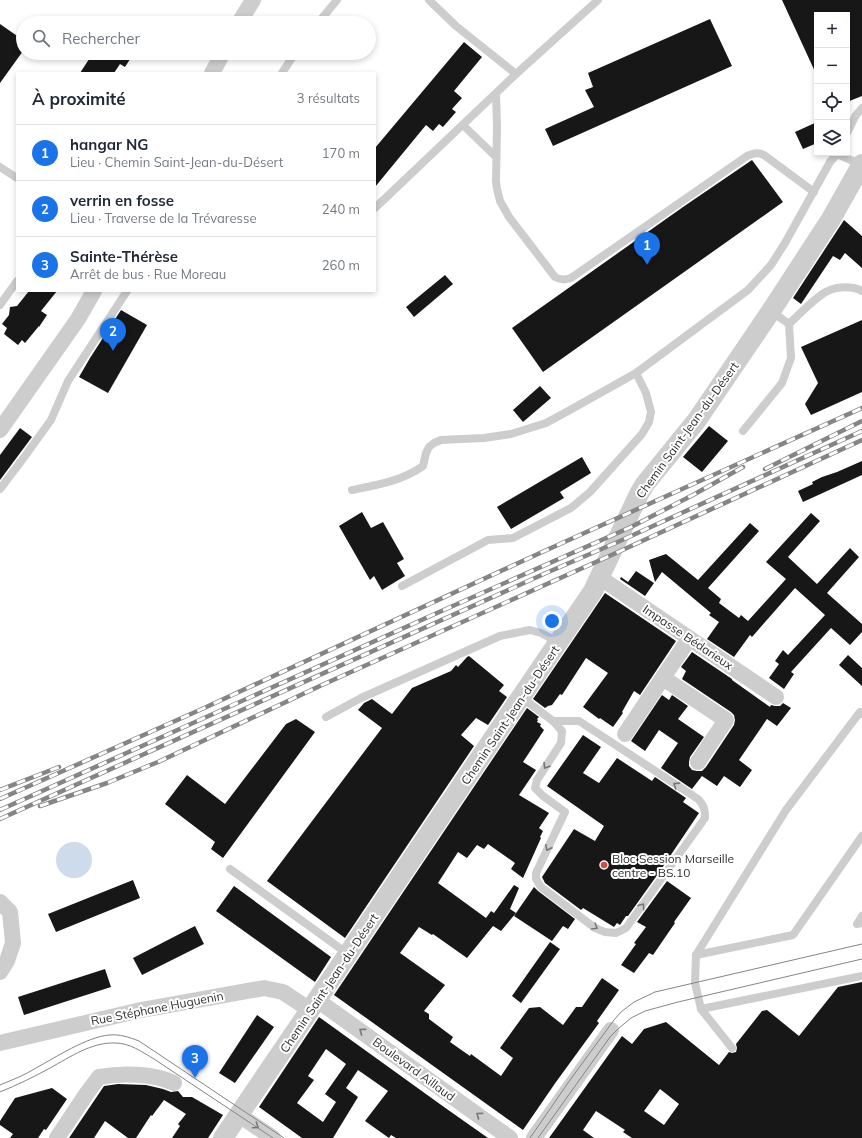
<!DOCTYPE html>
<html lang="fr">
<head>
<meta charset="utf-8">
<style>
	body { margin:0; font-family:Mulish,sans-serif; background:#f6f6f7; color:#1f2937 }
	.controls { position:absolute; right:12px; top:12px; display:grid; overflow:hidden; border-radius:0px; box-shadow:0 2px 6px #0003 }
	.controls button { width:36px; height:36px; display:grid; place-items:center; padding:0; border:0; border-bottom:1px solid #e0e1e3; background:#fff; color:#1f2937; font:20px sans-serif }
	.you { position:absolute; left:552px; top:621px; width:14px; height:14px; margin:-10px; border:3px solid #fff; border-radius:50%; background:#1a73e8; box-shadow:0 0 0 6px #1a73e833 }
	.badge { display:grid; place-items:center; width:26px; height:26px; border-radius:50%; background:#1a73e8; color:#fff; font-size:13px; font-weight:700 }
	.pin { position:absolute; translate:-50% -33px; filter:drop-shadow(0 1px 2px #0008) }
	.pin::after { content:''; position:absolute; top:21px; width:14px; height:12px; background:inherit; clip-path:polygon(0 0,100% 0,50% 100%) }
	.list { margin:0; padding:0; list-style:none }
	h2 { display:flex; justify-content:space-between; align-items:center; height:52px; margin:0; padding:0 16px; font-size:17px }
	h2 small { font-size:13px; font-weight:400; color:#747a83 }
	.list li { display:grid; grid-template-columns:26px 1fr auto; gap:12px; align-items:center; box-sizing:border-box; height:56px; padding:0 16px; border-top:1px solid #e0e1e3 }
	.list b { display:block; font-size:15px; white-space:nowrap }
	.list p { margin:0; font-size:13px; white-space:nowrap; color:#747a83 }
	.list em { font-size:13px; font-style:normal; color:#747a83 }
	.icon { flex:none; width:22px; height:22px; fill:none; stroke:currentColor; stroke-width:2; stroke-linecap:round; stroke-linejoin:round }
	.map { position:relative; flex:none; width:862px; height:1138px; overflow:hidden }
	.search { position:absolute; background:#fff; box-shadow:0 2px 6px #0003; left:16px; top:16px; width:360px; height:44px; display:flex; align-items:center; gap:10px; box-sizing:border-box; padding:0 14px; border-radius:22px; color:#747a83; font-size:15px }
	.panel { position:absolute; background:#fff; box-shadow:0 2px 6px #0003; left:16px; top:72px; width:360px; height:220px; border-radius:0px }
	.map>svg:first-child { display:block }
	.water { fill:#cddbea }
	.building { fill:#171717; fill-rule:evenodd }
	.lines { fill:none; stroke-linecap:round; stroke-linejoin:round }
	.service { stroke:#cdcdcd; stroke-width:8 }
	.minor { stroke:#cdcdcd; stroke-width:16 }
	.tertiary { stroke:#cdcdcd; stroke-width:20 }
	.tram { stroke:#858585; stroke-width:1 }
	.rail-casing { stroke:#858585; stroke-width:4.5 }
	.rail { stroke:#fff; stroke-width:3; stroke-dasharray:9; stroke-linecap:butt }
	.oneway { stroke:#777 }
	.poi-dot { fill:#da4840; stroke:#fff; stroke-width:1.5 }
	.labels { text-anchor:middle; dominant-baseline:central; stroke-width:4; stroke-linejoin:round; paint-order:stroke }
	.street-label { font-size:12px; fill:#303030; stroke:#fff }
	.poi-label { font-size:12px; fill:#303030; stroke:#fff; text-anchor:start }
</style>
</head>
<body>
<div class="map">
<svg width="862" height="1138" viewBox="0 0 862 1138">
	<rect width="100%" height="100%" fill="#fff"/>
	<circle class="water" cx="74" cy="860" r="18"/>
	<g class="building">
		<path d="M782,0H862V96L847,102V15H817V76Z"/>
		<path d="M710,19L732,66L553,146L545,129L594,107L585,90L593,87L588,73Z"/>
		<path d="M0,24L23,40V51L0,83Z"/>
		<path d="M464,42L482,57L454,91L462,98L452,109L456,112L443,127L439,124L433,131L426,125L375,187V148Z"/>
		<path d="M93,53H134L125,67L120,64L114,73H80Z"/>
		<path d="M817,122V143L803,149L795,132Z"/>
		<path d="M752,160L783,202L543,372L512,328L683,207Z"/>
		<path d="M844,220L862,236V268L845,253L840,260L833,256L801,304L793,298Z"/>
		<path d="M445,275L453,284L414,317L406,307Z"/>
		<path d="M29,291H57L41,311L47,315L39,327V326L25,343L22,340L18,345L4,334L7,328L2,324L9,315L10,307L17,306Z"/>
		<path d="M121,310L147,325L108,393L79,377L90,358Z"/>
		<path d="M862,320V392L811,415L805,404L818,383L801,347Z"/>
		<path d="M540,386L551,398L523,422L513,410Z"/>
		<path d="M709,426L728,441L702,472L683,457Z"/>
		<path d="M20,428L32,437L0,480V455Z"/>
		<path d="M582,457L591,473L560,492L564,498L511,529L497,507Z"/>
		<path d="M862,461V475L803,502L798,491L813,484L812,482L822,477L837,472Z"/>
		<path d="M362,512L371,528L383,522L404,559L397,563L405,576L382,590L374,576L370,580L339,526Z"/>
		<path d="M811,513L820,521L788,557L817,584L850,548L859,557L827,593L862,624V632L850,645L831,628L791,672L794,674L784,689L769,678L779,664L775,661L783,650L788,655L825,615L795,588L752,637L750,635L734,657L707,639L719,622L709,615L711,613L662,572L655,582L649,560L666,554L698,580L750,523L759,531L708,588L721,599L719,603L739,618L741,615L748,621L786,579L766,562Z"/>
		<path d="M636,571L654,583L645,596L620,579L621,577L628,582Z"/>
		<path d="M605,593L676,641L640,695L634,691L622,712L623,713L613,727L600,718L599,719L583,707L608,673L586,658L562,695L560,694L552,705L548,706L545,708L533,699Z"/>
		<path d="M692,652L732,679V680L770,707L771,705L775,706H780L783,703L791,708L777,726L767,719L739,760L752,770L740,787L724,776L717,786L702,776L692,789L661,768L678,743L659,730L645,751L631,741L662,695L669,700L672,695L688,706L678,719L704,737L690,757L689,762V766L692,770L697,771H702L706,767L734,725L735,720L734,715L731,712L682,679L686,671L681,667Z"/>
		<path d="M848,655L862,668V686L839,665Z"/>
		<path d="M469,656L504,685L499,691L507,697L488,725L476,718L461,735L474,746L345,938L267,881L382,728L358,710L364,703L372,699L392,714L412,688L451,671L456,665L458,667L467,657Z"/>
		<path d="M527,708L539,717L537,719L538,720L537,722L541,724L540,726L544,730L523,762L536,770L519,795L549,813L539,828L543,831L540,837L541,838L523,878L511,869L515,863L488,844L484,849L477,845L467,858L458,852L438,883L486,918L491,911L494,913L514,885L519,888L510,909L516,913L501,931L493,926L467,958L433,934L432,935L419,927L400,953L445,985L424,1011L429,1014V1019L453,1037L450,1042L470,1056L471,1054L501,1076L513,1058L500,1048L529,1008L540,1007L563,1025L576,1007H582L602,978L619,990L597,1021L599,1023L556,1082L523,1130L334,995Z"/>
		<path d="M296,719L315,732L223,858L211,849L215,842L165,804L187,775L225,804L286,724Z"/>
		<path d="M583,735L601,747L583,773L599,783L617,758L652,781L655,777L686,798L683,802L699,813L658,874L628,916H626L620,925L617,923L614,927L583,908L581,910L545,883L542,877L574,829L595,841L604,826L547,786Z"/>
		<path d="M133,880L140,898L56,932L48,914Z"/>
		<path d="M667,881L691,898L674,922L675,923L653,955L649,953L634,973L621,965L636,944L634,943L646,927L637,922Z"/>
		<path d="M234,886L331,957L315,982L216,911Z"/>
		<path d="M534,887L538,891L575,919L568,929L563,926L552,941L514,916Z"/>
		<path d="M195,926L204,944L142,975L133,958Z"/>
		<path d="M550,942L560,949L521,1003L512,996Z"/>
		<path d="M105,969L111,987L24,1015L18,997Z"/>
		<path d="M862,982V1138H632L623,1132L625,1130L596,1111L583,1130L594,1138H549L622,1036L632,1044L644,1029L666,1022L719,1065L729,1052L732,1053L736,1052L737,1048L736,1044L762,1011L767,1010L799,1036L838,987ZM660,1089L679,1104L664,1125L644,1111Z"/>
		<path d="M257,1015L274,1027L235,1083L219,1073Z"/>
		<path d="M319,1017L444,1107L488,1138H396L391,1135L389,1138L365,1121L388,1091L358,1070L346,1088L358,1097L333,1138H302L259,1107ZM326,1049L346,1064L325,1094L336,1102L323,1122L297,1103L314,1080L308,1076Z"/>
		<path d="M118,1084L146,1085L163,1089L171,1092L178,1091L183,1097H192L223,1115L208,1138H172L180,1126L178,1124L186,1114L164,1100L152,1116L151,1115L136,1138H128L105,1121L94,1138H69L104,1086Z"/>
		<path d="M52,1088L67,1099L46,1130L44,1129L38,1138H10L13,1134L0,1125V1121L15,1098Z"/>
	</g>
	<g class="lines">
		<g class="service">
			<path d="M429,0L456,26L516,74"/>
			<path d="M318,23L337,0"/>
			<path d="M282,73L295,53"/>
			<path d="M496,94L497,126L496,181L497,189L500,201L509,217L555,277C561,280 564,280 571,278L747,156C754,153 758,152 764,155L814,192"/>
			<path d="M463,125L496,157"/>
			<path d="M847,133L856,115L862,108"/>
			<path d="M0,167L17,178"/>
			<path d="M375,208L516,74L598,0"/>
			<path d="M0,305L17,281"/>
			<path d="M789,324C800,314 816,296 828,291C838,286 853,286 862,291"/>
			<path d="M743,431L782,383L791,358L789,324L771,311"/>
			<path d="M0,489L25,456L51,420L68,381L127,291"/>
			<path d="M352,490C377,485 402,481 423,466L426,453L429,447L434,443L441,440L484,438L511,434L546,423L570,410L636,373L748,290L771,265L785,243L830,162L837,154L853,161L861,166"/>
			<path d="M402,586L488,540L513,538L571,508L590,492L642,434L649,422L651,412L646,393L636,373"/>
			<path d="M521,697L553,721L562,731L561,743L537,780L535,788L543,796L565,812L536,873V879L541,887L595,928L605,932L616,933L626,928L705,818C705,809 704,805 698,799L579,721H553"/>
			<path d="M862,714L860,712L786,810L696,955L695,983L701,1009L862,976"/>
			<path d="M326,717L361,698L500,636L530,630L541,633L558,642"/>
			<path d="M230,869L348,954"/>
			<path d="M862,916L857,924L862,923"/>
			<path d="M696,955L793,935L862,836"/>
			<path d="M701,1009L732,1048"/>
		</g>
		<g class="minor">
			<path d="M239,23L253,0"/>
			<path d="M212,73L223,53"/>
			<path d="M0,430L78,319L94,291"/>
			<path d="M599,577L776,697"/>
			<path d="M663,678L726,720L698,762"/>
			<path d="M625,734L689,639"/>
			<path d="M0,902L10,912L13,943L7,961L0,972"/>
			<path d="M317,1000L510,1138"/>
			<path d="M0,1043L141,1010L264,988L283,992L310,1010"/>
			<path d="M239,1115L273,1138"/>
			<path d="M57,1138L87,1093L99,1077C122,1073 153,1073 174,1083"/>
			<path d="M534,1138L611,1030"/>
		</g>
		<path class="tertiary" d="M223,1138L348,954L521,697L593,591L639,494L645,484L697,420L771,311L831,219L862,164"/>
		<g class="tram">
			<path d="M0,1085C12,1080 25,1075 36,1068C56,1057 87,1037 109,1035C119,1034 129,1037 139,1041L284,1138"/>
			<path d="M0,1092C17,1085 34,1077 50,1068C70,1057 92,1042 115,1043C130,1043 142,1052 154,1059L273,1138"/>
			<path d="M530,1138L570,1080L614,1020L621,1012L634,1002L655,992L862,944"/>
			<path d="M538,1138L610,1037L619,1028L631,1018L645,1011L678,1002L862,959"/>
		</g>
		<defs>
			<g id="rail">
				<path d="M765,469L862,421"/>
				<path d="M0,790L59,767"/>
				<path d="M0,799L202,709L540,553L862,408"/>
				<path d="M40,806L107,783L158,762L322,685L616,553L862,440"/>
				<path d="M0,810L437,613L631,527L693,495L743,467"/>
				<path d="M0,819L546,573L620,541L862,431"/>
			</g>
		</defs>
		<use href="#rail" class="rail-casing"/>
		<use href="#rail" class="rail"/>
	</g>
	<defs><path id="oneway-chevron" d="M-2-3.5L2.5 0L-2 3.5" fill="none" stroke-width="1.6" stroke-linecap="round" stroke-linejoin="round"/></defs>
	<g class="oneway">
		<use href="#oneway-chevron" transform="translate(546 766) rotate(122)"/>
		<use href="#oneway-chevron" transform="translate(676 785) rotate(-147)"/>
		<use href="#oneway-chevron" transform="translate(548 848) rotate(116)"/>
		<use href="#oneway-chevron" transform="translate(642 906) rotate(-54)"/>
		<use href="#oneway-chevron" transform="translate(595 927) rotate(31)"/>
		<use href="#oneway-chevron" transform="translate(362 1031) rotate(-144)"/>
		<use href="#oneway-chevron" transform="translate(479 1115) rotate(-144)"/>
		<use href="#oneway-chevron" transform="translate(256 1126) rotate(34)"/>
	</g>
	<circle class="poi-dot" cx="604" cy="865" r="4"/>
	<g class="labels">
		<g class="street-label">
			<text transform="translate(687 430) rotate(-54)">Chemin Saint-Jean-du-Désert</text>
			<text transform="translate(688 637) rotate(34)">Impasse Bédarieux</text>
			<text transform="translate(510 715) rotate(-56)">Chemin Saint-Jean-du-Désert</text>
			<text transform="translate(329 983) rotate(-56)">Chemin Saint-Jean-du-Désert</text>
			<text transform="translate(157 1008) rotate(-11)">Rue Stéphane Huguenin</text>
			<text transform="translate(414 1069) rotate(36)">Boulevard Aillaud</text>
		</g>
		<g class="poi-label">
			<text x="612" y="858">Bloc Session Marseille<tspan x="612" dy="14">centre - BS.10</tspan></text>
		</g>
	</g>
</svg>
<div class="controls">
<button>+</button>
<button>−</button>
<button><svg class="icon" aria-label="locate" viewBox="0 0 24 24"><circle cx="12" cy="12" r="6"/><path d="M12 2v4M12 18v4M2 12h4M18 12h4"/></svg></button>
<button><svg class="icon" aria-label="layers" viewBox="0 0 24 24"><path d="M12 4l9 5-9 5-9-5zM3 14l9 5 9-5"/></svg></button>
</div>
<div class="you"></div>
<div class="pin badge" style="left:647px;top:265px">1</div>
<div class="pin badge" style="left:113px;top:351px">2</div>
<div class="pin badge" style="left:195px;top:1078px">3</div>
<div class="search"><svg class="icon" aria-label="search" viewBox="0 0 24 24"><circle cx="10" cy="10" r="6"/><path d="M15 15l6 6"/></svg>Rechercher</div>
<section class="panel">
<h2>À proximité<small>3 résultats</small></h2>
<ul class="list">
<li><span class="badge">1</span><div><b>hangar NG</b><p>Lieu · Chemin Saint-Jean-du-Désert</p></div><em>170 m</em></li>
<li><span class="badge">2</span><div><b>verrin en fosse</b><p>Lieu · Traverse de la Trévaresse</p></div><em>240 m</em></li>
<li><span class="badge">3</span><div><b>Sainte-Thérèse</b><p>Arrêt de bus · Rue Moreau</p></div><em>260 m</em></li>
</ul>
</section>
</div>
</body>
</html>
